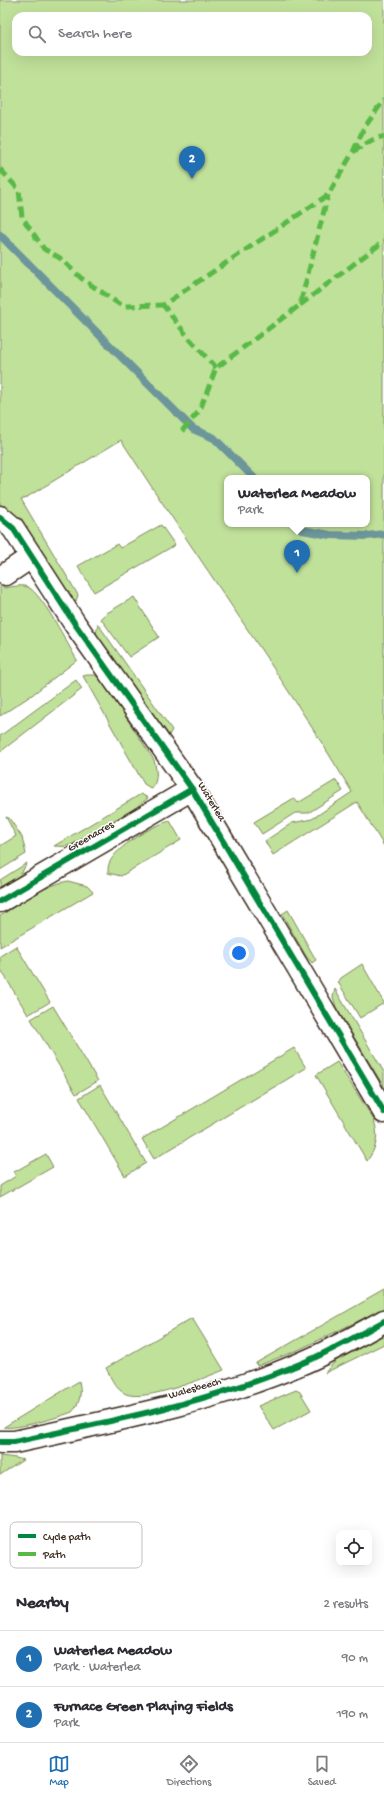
<!DOCTYPE html>
<html lang="en">
<head>
<meta charset="utf-8">
<style>
	body { margin:0; font-family:"Gochi Hand",sans-serif; background:#f7f7f7; color:#2b2b33 }
	.controls { position:absolute; right:12px; bottom:12px; display:grid; overflow:hidden; border-radius:8px; box-shadow:0 4px 16px #0002 }
	.controls button { width:36px; height:36px; display:grid; place-items:center; padding:0; border:0; border-bottom:1px solid #e1e1e2; background:#fff; color:#2b2b33; font:20px sans-serif }
	.you { position:absolute; left:239px; top:953px; width:14px; height:14px; margin:-10px; border:3px solid #fff; border-radius:50%; background:#1a73e8; box-shadow:0 0 0 6px #1a73e833 }
	.badge { display:grid; place-items:center; width:26px; height:26px; border-radius:50%; background:#1f6fb2; color:#fff; font-size:13px; font-weight:700 }
	.pin { position:absolute; translate:-50% -33px; filter:drop-shadow(0 1px 2px #0008) }
	.pin::after { content:''; position:absolute; top:21px; width:14px; height:12px; background:inherit; clip-path:polygon(0 0,100% 0,50% 100%) }
	.popup { position:absolute; left:224px; top:475px; width:146px; height:52px; box-sizing:border-box; display:grid; place-content:center; border-radius:8px; background:#fff; filter:drop-shadow(0 1px 3px #0005); font-size:13px; white-space:nowrap; color:#7c7c81 }
	.popup b { font-size:15px; color:#2b2b33 }
	.popup::after { content:''; position:absolute; left:50%; top:100%; margin-left:-8px; border:8px solid transparent; border-top-color:#fff }
	.list { margin:0; padding:0; list-style:none }
	h2 { display:flex; justify-content:space-between; align-items:center; height:52px; margin:0; padding:0 16px; font-size:17px }
	h2 small { font-size:13px; font-weight:400; color:#7c7c81 }
	.list li { display:grid; grid-template-columns:26px 1fr auto; gap:12px; align-items:center; box-sizing:border-box; height:56px; padding:0 16px; border-top:1px solid #e1e1e2 }
	.list b { display:block; font-size:15px; white-space:nowrap }
	.list p { margin:0; font-size:13px; white-space:nowrap; color:#7c7c81 }
	.list em { font-size:13px; font-style:normal; color:#7c7c81 }
	.icon { flex:none; width:22px; height:22px; fill:none; stroke:currentColor; stroke-width:2; stroke-linecap:round; stroke-linejoin:round }
	.map { position:relative; flex:none; width:384px; height:1578px; overflow:hidden }
	.search { position:absolute; background:#fff; box-shadow:0 4px 16px #0002; left:12px; right:12px; top:12px; height:44px; display:flex; align-items:center; gap:10px; box-sizing:border-box; padding:0 14px; border-radius:12px; color:#7c7c81; font-size:15px }
	.sheet { height:164px; background:#fff }
	nav { display:flex; justify-content:space-around; align-items:center; box-sizing:border-box; height:56px; border-top:1px solid #e1e1e2; background:#fff; font-size:11px; color:#7c7c81 }
	nav a { display:grid; justify-items:center; gap:2px }
	nav .on { color:#1f6fb2 }
	.map>svg:first-child { display:block }
	.green { fill:#c0e19a; stroke:#7e865c; fill-rule:evenodd }
	.lines { fill:none; stroke-linecap:round; stroke-linejoin:round }
	.stream { stroke:#6d969a; stroke-width:8 }
	.minor-casing { stroke:#3b2a1e; stroke-width:25 }
	.minor { stroke:#fff; stroke-width:22 }
	.quiet { stroke:#58b947; stroke-width:5; stroke-dasharray:10 5; stroke-linecap:butt }
	.cycleway-casing { stroke:#fff; stroke-width:8 }
	.cycleway { stroke:#00873e; stroke-width:6 }
	.labels { text-anchor:middle; dominant-baseline:central; stroke-width:3; stroke-linejoin:round; paint-order:stroke }
	.street-label { font-size:11px; fill:#3b2a1e; stroke:#fff }
	.key { fill:#fff; stroke:#c4bfbc; stroke-width:1 }
	.key-label { font-size:11px; fill:#3b2a1e }
</style>
</head>
<body>
<div class="map">
<svg width="384" height="1578" viewBox="0 0 384 1578">
	<rect width="100%" height="100%" fill="#fff"/>
	<filter id="ink" filterUnits="userSpaceOnUse"><feTurbulence type="fractalNoise" baseFrequency=".025" numOctaves="2"/><feDisplacementMap in="SourceGraphic" scale="8" xChannelSelector="R" yChannelSelector="G"/><feConvolveMatrix kernelMatrix="1 2 1 2 8 2 1 2 1" color-interpolation-filters="sRGB"/></filter>
	<g filter="url(#ink)">
		<g class="green">
			<path d="M0,0H384V846L357,802L273,855L265,841L292,823L312,819L352,792C280,672 197,558 121,440L27,497L21,499L78,595L76,601L67,594L21,518L14,520L0,508ZM16,16H368V52H16ZM227,478H367V524H227Z"/>
			<path d="M161,525L175,545L94,592L78,566L117,544L120,548Z"/>
			<path d="M0,580L4,588C13,587 24,583 31,589C45,600 67,643 77,660L32,695L0,716Z"/>
			<path d="M134,597L159,637L129,657L101,619L107,613Z"/>
			<path d="M98,624L172,730L169,735L99,641L96,634Z"/>
			<path d="M87,675H95L102,681L154,760C157,772 158,779 152,789L144,784L83,676Z"/>
			<path d="M76,680L82,689L0,752V736Z"/>
			<path d="M336,780L343,791L308,813H295L262,834L254,822L294,798L298,803Z"/>
			<path d="M141,794L148,798C133,811 85,843 67,846C63,847 58,846 54,846Z"/>
			<path d="M6,817L9,818L22,837L26,854L0,870V846L16,836Z"/>
			<path d="M170,821L181,840L121,876L108,873C108,870 108,866 109,864C115,847 153,825 170,821Z"/>
			<path d="M27,863L21,874L0,889V880Z"/>
			<path d="M68,881L87,886L93,892L0,947V916C21,903 44,885 68,881Z"/>
			<path d="M288,910L316,960L312,963L306,956L282,914Z"/>
			<path d="M16,946L50,1002L28,1015L0,968V956Z"/>
			<path d="M362,964L384,1003L360,1018L338,982L341,978Z"/>
			<path d="M335,989L384,1072V1087L336,1007L333,997Z"/>
			<path d="M53,1006L98,1081L76,1094L31,1019Z"/>
			<path d="M294,1048L306,1068L154,1159L142,1139Z"/>
			<path d="M337,1062L374,1120C379,1137 377,1147 367,1161L316,1075Z"/>
			<path d="M100,1085L146,1163L125,1176L79,1098Z"/>
			<path d="M46,1154L53,1167L0,1197V1186L16,1176L14,1172Z"/>
			<path d="M384,1290V1308L381,1310L296,1351L257,1366L256,1363Z"/>
			<path d="M192,1318L224,1370C204,1378 146,1402 126,1394C115,1389 111,1378 106,1368Z"/>
			<path d="M384,1335V1344L325,1373C337,1354 365,1345 384,1335Z"/>
			<path d="M79,1381C82,1393 80,1404 72,1412C60,1417 15,1430 4,1427Z"/>
			<path d="M296,1390L300,1392L311,1410L274,1430L258,1406Z"/>
			<path d="M0,1456L16,1458L23,1460L0,1475Z"/>
		</g>
		<g class="lines">
			<g class="stream">
				<path d="M0,235L193,429L214,438L254,478"/>
				<path d="M294,524L302,530L330,535L367,536L384,534"/>
			</g>
			<defs>
				<g id="minor">
					<path d="M0,517L13,528L75,624L192,789L384,1112"/>
					<path d="M6,574L31,557"/>
					<path d="M0,901L192,789"/>
					<path d="M0,1442H14C110,1421 209,1403 300,1364C329,1352 357,1336 384,1321"/>
				</g>
			</defs>
			<use href="#minor" class="minor-casing"/>
			<use href="#minor" class="minor"/>
			<g class="quiet">
				<path d="M353,152L364,128L384,100"/>
				<path d="M0,169L19,190L22,217L44,249L60,258L81,278L122,306L163,305"/>
				<path d="M300,305L384,241"/>
				<path d="M216,368L188,337L163,305L328,195L353,152L372,140L384,136"/>
				<path d="M182,431L200,410L216,368L300,305L328,195"/>
			</g>
			<defs>
				<g id="cycleway">
					<path d="M0,517L13,528L75,624L192,789L384,1112"/>
					<path d="M0,901L192,789"/>
					<path d="M0,1442H14C110,1421 209,1403 300,1364C329,1352 357,1336 384,1321"/>
				</g>
			</defs>
			<use href="#cycleway" class="cycleway-casing"/>
			<use href="#cycleway" class="cycleway"/>
		</g>
	</g>
	<g class="labels">
		<g class="street-label">
			<text transform="translate(211 802) rotate(59)">Waterlea</text>
			<text transform="translate(91 837) rotate(-30)">Greenacres</text>
			<text transform="translate(195 1389) rotate(-16)">Walesbeech</text>
		</g>
	</g>
	<rect x="10" y="1522" width="132" height="46" rx="6" class="key"/>
	<rect x="18" y="1534" width="18" height="4" fill="#00873e"/>
	<rect x="18" y="1552" width="18" height="4" fill="#58b947"/>
	<g class="key-label">
		<text x="43" y="1540">Cycle path</text>
		<text x="43" y="1558">Path</text>
	</g>
</svg>
<div class="controls">
<button><svg class="icon" aria-label="locate" viewBox="0 0 24 24"><circle cx="12" cy="12" r="6"/><path d="M12 2v4M12 18v4M2 12h4M18 12h4"/></svg></button>
</div>
<div class="you"></div>
<div class="pin badge" style="left:297px;top:573px">1</div>
<div class="popup"><b>Waterlea Meadow</b>Park</div>
<div class="pin badge" style="left:192px;top:179px">2</div>
<div class="search"><svg class="icon" aria-label="search" viewBox="0 0 24 24"><circle cx="10" cy="10" r="6"/><path d="M15 15l6 6"/></svg>Search here</div>
</div>
<section class="sheet">
<h2>Nearby<small>2 results</small></h2>
<ul class="list">
<li><span class="badge">1</span><div><b>Waterlea Meadow</b><p>Park · Waterlea</p></div><em>90 m</em></li>
<li><span class="badge">2</span><div><b>Furnace Green Playing Fields</b><p>Park</p></div><em>190 m</em></li>
</ul>
</section>
<nav>
<a class="on"><svg class="icon" aria-label="map" viewBox="0 0 24 24"><path d="M3 6l6-2 6 2 6-2v14l-6 2-6-2-6 2zM9 4v14M15 6v14"/></svg>Map</a>
<a><svg class="icon" aria-label="directions" viewBox="0 0 24 24"><path d="M12 3l9 9-9 9-9-9zM9 14v-3h6M13 9l2 2-2 2"/></svg>Directions</a>
<a><svg class="icon" aria-label="saved" viewBox="0 0 24 24"><path d="M7 4h10v16l-5-4-5 4z"/></svg>Saved</a>
</nav>
</body>
</html>
